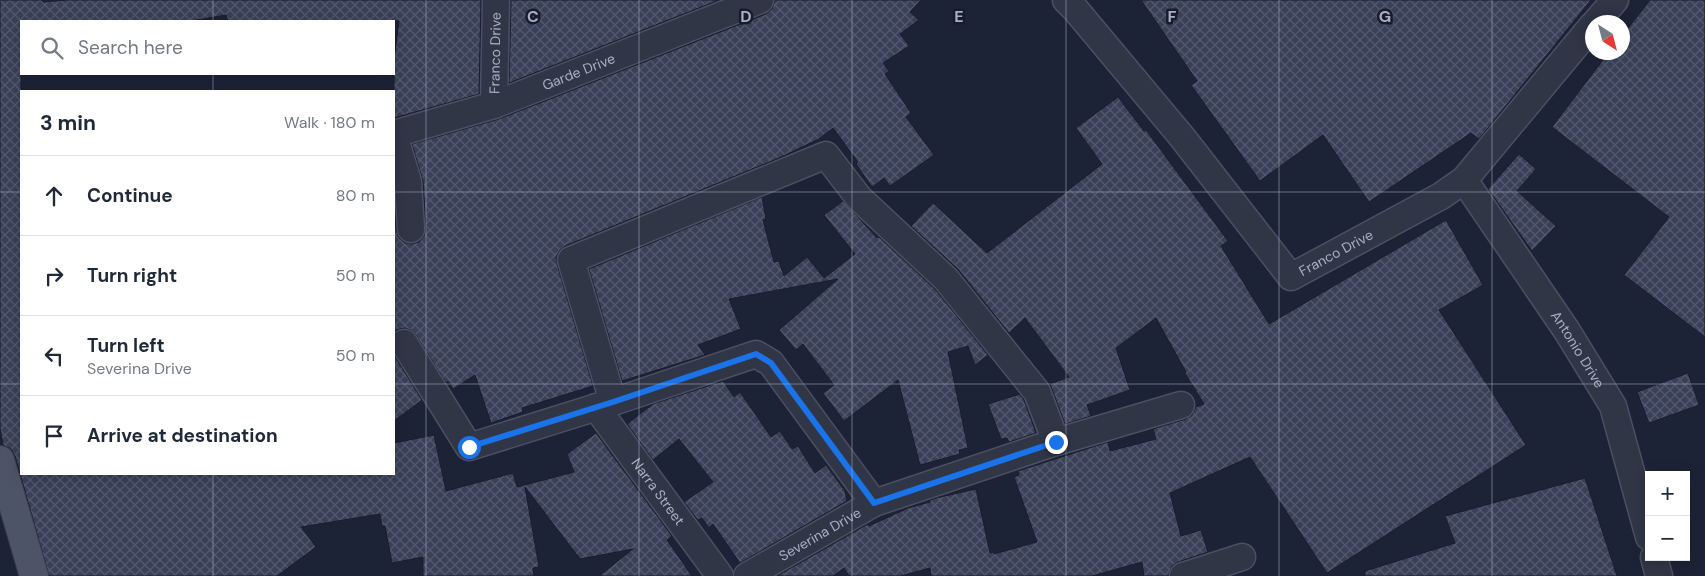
<!DOCTYPE html>
<html lang="en">
<head>
<meta charset="utf-8">
<style>
	body { margin:0; font-family:"DM Sans",sans-serif; background:#f2f2f3; color:#1f2937 }
	.controls { position:absolute; right:15px; bottom:15px; display:grid; overflow:hidden; border-radius:0px; box-shadow:0 2px 12px #0003 }
	.controls button { width:45px; height:45px; display:grid; place-items:center; padding:0; border:0; border-bottom:1px solid #e0e1e3; background:#fff; color:#1f2937; font:25px sans-serif }
	.compass { position:absolute; left:1585px; top:15px; width:45px; height:45px; border-radius:50%; background:#fff; box-shadow:0 2px 12px #0003; rotate:144deg }
	.stop { position:absolute; width:15px; height:15px; margin:-11px; border:4px solid #1a73e8; border-radius:50%; background:#fff }
	.stop.end { background:#1a73e8; border-color:#fff; box-shadow:0 1px 5px #0008 }
	.list { margin:0; padding:0; list-style:none }
	h2 { display:flex; justify-content:space-between; align-items:center; height:65px; margin:0; padding:0 20px; font-size:21px }
	h2 small { font-size:16px; font-weight:400; color:#747a83 }
	.list li { display:grid; grid-template-columns:32px 1fr auto; gap:15px; align-items:center; box-sizing:border-box; height:80px; padding:0 20px; border-top:1px solid #e0e1e3 }
	.list b { display:block; font-size:19px; white-space:nowrap }
	.list p { margin:0; font-size:16px; white-space:nowrap; color:#747a83 }
	.list em { font-size:16px; font-style:normal; color:#747a83 }
	.icon { flex:none; width:28px; height:28px; fill:none; stroke:currentColor; stroke-width:2; stroke-linecap:round; stroke-linejoin:round }
	.map { position:relative; flex:none; width:1705px; height:576px; overflow:hidden }
	.search { position:absolute; background:#fff; box-shadow:0 2px 12px #0003; left:20px; top:20px; width:375px; height:55px; display:flex; align-items:center; gap:12px; box-sizing:border-box; padding:0 18px; border-radius:0px; color:#747a83; font-size:19px }
	.panel { position:absolute; background:#fff; box-shadow:0 2px 12px #0003; left:20px; top:90px; width:375px; height:385px; border-radius:0px }
	.map>svg:first-child { display:block }
	.building { fill:url(#building-cross-hatch); stroke:#191d2d }
	.lines { fill:none; stroke-linecap:round; stroke-linejoin:round }
	.minor-casing { stroke:#4b5062; stroke-width:29 }
	.major-casing { stroke:#3a3f50; stroke-width:30 }
	.minor { stroke:#313647; stroke-width:26 }
	.major { stroke:#4e5467; stroke-width:28 }
	.route { stroke:#1a73e8; stroke-width:6 }
	.grid { fill:none; stroke:#aaafc5; stroke-width:1; stroke-opacity:0.55 }
	.labels { text-anchor:middle; dominant-baseline:central; stroke-width:5; stroke-linejoin:round; paint-order:stroke }
	.street-label { font-size:14px; fill:#aaafc5; stroke:#171b2b }
	.grid-label { font-size:16px; text-anchor:middle; font-weight:bold; fill:#aaafc5; stroke:#171b2b; stroke-width:5; stroke-linejoin:round; paint-order:stroke }
</style>
</head>
<body>
<div class="map">
<svg width="1705" height="576" viewBox="0 0 1705 576">
	<defs>
		<pattern id="building-cross-hatch" width="8" height="8" patternUnits="userSpaceOnUse" patternTransform="scale(1.25)"><rect width="8" height="8" fill="#394058"/><path d="M0 0l8 8M0 8l8-8" fill="none" stroke="#53596e"/></pattern>
	</defs>
	<rect width="100%" height="100%" fill="#1d2336"/>
	<g class="building">
		<path d="M0,0H42L43,2L67,0H481L479,94L394,118V59L399,21H228L226,15L191,21H21V474H394V443L434,435L446,491L513,473L517,487L574,472L567,454L596,433L672,536L667,540L692,576H599L633,549L580,559L525,487L539,567L533,568L534,576H423V557L392,563L385,526H382L380,514L301,527L316,547L277,576H49L15,456L11,449L3,445L0,428Z"/>
		<path d="M511,0H719L509,83Z"/>
		<path d="M775,0H921L910,12L919,20L900,34L909,46L883,63L889,71L885,74L911,113L906,117L934,155L890,186L884,178L872,187L856,164L858,162L833,128L819,139L779,158L565,246L560,250L556,257L557,264L593,386L522,408L523,412L491,423L475,375L453,389L448,381L446,383L416,335L411,330L404,328L396,330L394,333V194L396,230L399,238L405,243L412,244L419,242L424,236L426,229L423,181L412,144L499,119L766,14L772,9Z"/>
		<path d="M1141,0H1591L1479,139L1471,133L1369,202L1323,135L1260,181L1191,85L1197,81Z"/>
		<path d="M1650,0H1705V337L1624,275L1669,217L1552,127L1609,52H1622V36Z"/>
		<path d="M1118,97L1144,131L1146,130L1228,241L1221,246L1269,324L1446,220L1483,285L1439,310L1526,445L1327,573L1250,457L1170,493L1181,536L1201,530L1208,552L1178,562L1172,566L1168,576H1144L1142,562L1092,576H931L930,568L901,576H849L844,568L833,576H777L868,524L869,526L908,508L930,502V500L936,498L976,489L990,553L993,552L994,554L1037,542L1014,477L1019,475L1018,471L1108,442L1110,451L1156,439L1153,429L1186,419L1192,415L1196,407L1204,404L1185,373L1186,372L1156,318L1116,348L1130,390L1087,405L1091,416L1065,424L1050,384L1069,377L1025,318L1009,333L958,269L911,226L933,203L987,253L1102,164L1076,128Z"/>
		<path d="M1519,154L1536,169L1517,191L1556,226L1532,251L1488,189Z"/>
		<path d="M762,197L766,219L763,220L774,262L779,261L784,276L807,257L824,278L855,254L824,215L843,201L877,238L879,237L935,289L988,355L975,365L968,346L948,352L968,448L959,450L960,454L920,465L898,380L844,421L823,393L834,385L803,344L796,350L779,330L838,279L729,299L741,329L698,345L705,355L622,381L589,269Z"/>
		<path d="M394,355L422,400L394,421Z"/>
		<path d="M1688,373L1699,405L1649,423L1637,392Z"/>
		<path d="M723,381L734,397L740,392L771,437L780,431L792,449L798,446L815,473L826,465L845,491L847,501L740,563L713,524L709,528L702,518L698,520L684,502L713,482L679,439L653,460L627,424L653,404Z"/>
		<path d="M1020,394L1024,400L1036,433L1009,442L1007,438L1001,439L988,404Z"/>
		<path d="M1585,478L1617,576H1365V571L1455,543L1445,516Z"/>
	</g>
	<g class="lines">
		<defs>
			<g id="minor">
				<path id="s1" d="M1066,0L1075,9L1182,137L1291,277L1441,196L1464,180L1592,26"/>
				<path d="M1596,22L1615,0"/>
				<path id="s2" d="M494,105L496,0"/>
				<path id="s3" d="M394,134L494,105L760,0"/>
				<path d="M394,135L408,182L411,229"/>
				<path id="s4" d="M1464,180L1567,331L1613,406L1649,537"/>
				<path d="M404,343L469,447L613,402L756,354L771,363L874,503"/>
				<path d="M613,402L571,260L826,155L859,198L946,279L1037,392L1056,442"/>
				<path id="s5" d="M596,407L720,576"/>
				<path d="M1654,557L1659,576"/>
				<path id="s6" d="M747,576L874,503L1056,442L1181,405"/>
				<path d="M1183,576L1242,557"/>
			</g>
			<path id="major" d="M0,460L34,576"/>
		</defs>
		<use href="#minor" class="minor-casing"/>
		<use href="#major" class="major-casing"/>
		<use href="#minor" class="minor"/>
		<use href="#major" class="major"/>
	</g>
	<g class="lines">
		<path class="route" d="M469,447L613,402L756,354L771,363L874,503L1056,442"/>
	</g>
	<path class="grid" d="M213,0V21M426,0V576M639,0V576M852,0V576M1066,0V576M1279,0V576M1492,0V576M213,74V91M0,192H21M394,192H1705M0,384H21M394,384H1705M213,474V576"/>
	<g class="labels">
		<g class="street-label">
			<text stroke="none"><textPath href="#s2" startOffset="52">Franco Drive</textPath></text>
			<text stroke="none"><textPath href="#s3" startOffset="195">Garde Drive</textPath></text>
			<text stroke="none"><textPath href="#s1" startOffset="408">Franco Drive</textPath></text>
			<text stroke="none"><textPath href="#s4" startOffset="204">Antonio Drive</textPath></text>
			<text stroke="none"><textPath href="#s5" startOffset="105">Narra Street</textPath></text>
			<text stroke="none"><textPath href="#s6" startOffset="84">Severina Drive</textPath></text>
		</g>
	</g>
	<g class="grid-label">
		<text x="533" y="22">C</text>
		<text x="746" y="22">D</text>
		<text x="959" y="22">E</text>
		<text x="1172" y="22">F</text>
		<text x="1385" y="22">G</text>
	</g>
</svg>
<div class="controls">
<button>+</button>
<button>−</button>
</div>
<svg class="compass" viewBox="-18 -18 36 36"><path d="M0-13l5 13h-10z" fill="#e53935"/><path d="M0 13l5-13h-10z" fill="#747a83"/></svg>
<div class="stop" style="left:469px;top:447px"></div>
<div class="stop end" style="left:1056px;top:442px"></div>
<div class="search"><svg class="icon" aria-label="search" viewBox="0 0 24 24"><circle cx="10" cy="10" r="6"/><path d="M15 15l6 6"/></svg>Search here</div>
<section class="panel">
<h2>3 min<small>Walk · 180 m</small></h2>
<ul class="list">
<li><svg class="icon" aria-label="ahead" viewBox="0 0 24 24"><path d="M12 20V5M6 11l6-6 6 6"/></svg><div><b>Continue</b></div><em>80 m</em></li>
<li><svg class="icon" aria-label="right" viewBox="0 0 24 24"><path d="M7 20v-9h11M14 6l5 5-5 5"/></svg><div><b>Turn right</b></div><em>50 m</em></li>
<li><svg class="icon" aria-label="left" viewBox="0 0 24 24"><path d="M17 20v-9H6M10 6l-5 5 5 5"/></svg><div><b>Turn left</b><p>Severina Drive</p></div><em>50 m</em></li>
<li><svg class="icon" aria-label="arrive" viewBox="0 0 24 24"><path d="M6 21V4h12l-3 4 3 4H6"/></svg><div><b>Arrive at destination</b></div></li>
</ul>
</section>
</div>
</body>
</html>
